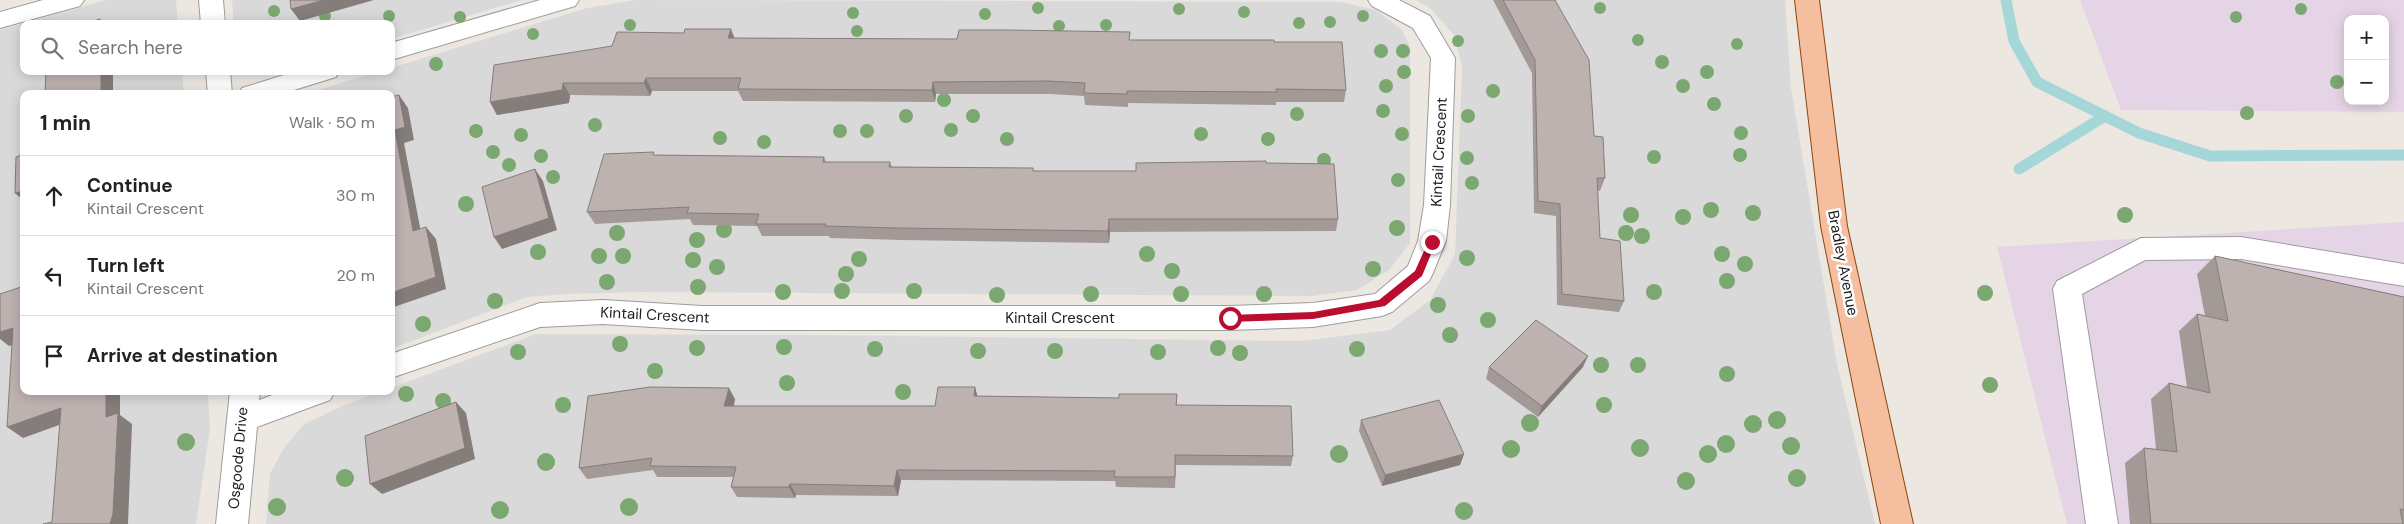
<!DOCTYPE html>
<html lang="en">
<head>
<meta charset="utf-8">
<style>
	body { margin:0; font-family:"DM Sans",sans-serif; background:#f6f6f6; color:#222 }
	.controls { position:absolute; right:15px; top:15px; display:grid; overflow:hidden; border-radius:10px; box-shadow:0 2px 12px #0003 }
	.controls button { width:45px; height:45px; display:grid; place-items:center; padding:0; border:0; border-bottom:1px solid #e0e0e0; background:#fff; color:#222; font:25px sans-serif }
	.stop { position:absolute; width:15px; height:15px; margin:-11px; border:4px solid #bb0d30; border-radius:50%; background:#fff }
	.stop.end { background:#bb0d30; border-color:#fff; box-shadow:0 1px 5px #0008 }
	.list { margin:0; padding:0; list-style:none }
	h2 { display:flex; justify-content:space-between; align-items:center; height:65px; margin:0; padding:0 20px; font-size:21px }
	h2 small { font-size:16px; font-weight:400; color:#767676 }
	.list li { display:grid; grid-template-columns:32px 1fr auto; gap:15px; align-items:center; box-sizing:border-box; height:80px; padding:0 20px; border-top:1px solid #e0e0e0 }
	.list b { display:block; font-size:19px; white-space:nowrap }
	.list p { margin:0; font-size:16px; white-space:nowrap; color:#767676 }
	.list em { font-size:16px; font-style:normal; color:#767676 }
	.icon { flex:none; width:28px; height:28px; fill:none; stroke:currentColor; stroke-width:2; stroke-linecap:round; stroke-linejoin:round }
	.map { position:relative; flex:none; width:2404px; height:524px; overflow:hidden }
	.search { position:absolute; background:#fff; box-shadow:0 2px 12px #0003; left:20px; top:20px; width:375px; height:55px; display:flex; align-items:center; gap:12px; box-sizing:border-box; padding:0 18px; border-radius:10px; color:#767676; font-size:19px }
	.panel { position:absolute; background:#fff; box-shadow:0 2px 12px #0003; left:20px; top:90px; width:375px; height:305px; border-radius:10px }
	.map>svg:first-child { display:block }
	.residential { fill:#dad9d9 }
	.industrial { fill:#e5d4e5; fill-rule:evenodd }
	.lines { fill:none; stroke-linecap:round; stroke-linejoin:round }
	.stream { stroke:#a5d7d8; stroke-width:11 }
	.minor-casing { stroke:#9d9d9d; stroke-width:2 }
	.major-casing { stroke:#8a450a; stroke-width:2 }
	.minor { fill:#fff; fill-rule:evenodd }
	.major { fill:#f5be9e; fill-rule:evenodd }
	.tree { fill:#7ba770 }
	.wall { fill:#a39996 }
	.shaded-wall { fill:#847d7a }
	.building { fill:#bdb2af; stroke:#847d7a }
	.route { fill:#bb0d30 }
	.labels { text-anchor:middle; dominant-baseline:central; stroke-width:5; stroke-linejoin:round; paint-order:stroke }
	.street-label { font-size:15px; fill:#1c1c1c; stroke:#fff }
</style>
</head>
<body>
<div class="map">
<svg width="2404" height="524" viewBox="0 0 2404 524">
	<rect width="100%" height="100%" fill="#ede7e2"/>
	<g class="residential">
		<path d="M107,0H176L178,24H24V71H182L184,94H24V391H208L210,429L196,524H0V30Z"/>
		<path d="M232,0H522L391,39V24H234Z"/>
		<path d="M636,0L1341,2L1376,10L1401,29L1410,46V243L1389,270L1357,290L1312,296L639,292L568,294L527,297L391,349V94H306L379,71H391V68L587,8Z"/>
		<path d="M1416,0H1785L1791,88L1837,364L1875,524H266L270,474L284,448L304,424L342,406L382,391H391V388L536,334L814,335L1302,341L1390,330L1430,300L1455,254L1462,68L1455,36L1431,9Z"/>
	</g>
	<g class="industrial">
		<path d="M2080,0H2404V112L2121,110ZM2348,19H2385V101H2348Z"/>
		<path d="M2404,222V524H2067L1997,247Z"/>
	</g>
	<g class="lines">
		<g class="stream">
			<path d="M2006,0L2014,41L2037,82L2139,133L2210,156L2404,155"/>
			<path d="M2019,169L2105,116"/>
		</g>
		<defs>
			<g id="minor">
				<path d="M43,0H84L80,6L0,28V12Z"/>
				<path d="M199,0H223L225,24H201Z"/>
				<path d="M540,0H579L575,6L391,60V43Z"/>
				<path d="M1368,0H1399L1430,16L1455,58L1450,205L1446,241L1433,273L1429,281L1392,312L1382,316L1313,327L1230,330H702L603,324L540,327L391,378V354L540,303L603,300L702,306H1230L1313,303L1375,294L1408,266L1418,241L1424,205L1431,58L1413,28L1372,6Z"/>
				<path d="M206,71H230L232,94H208Z"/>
				<path d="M297,71H339L336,77L281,94H239L242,88Z"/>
				<path d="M2241,237L2404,264V286L2241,259L2145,260L2082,294L2118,524H2086L2053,289L2057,281L2141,238Z"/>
				<path d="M230,391H260L259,400L283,391H335L330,400L257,427L248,524H216Z"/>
			</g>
			<path id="major" d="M1795,0H1819L1847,226L1913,524H1881L1821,226Z"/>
		</defs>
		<use href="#minor" class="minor-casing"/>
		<use href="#major" class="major-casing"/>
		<use href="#minor" class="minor"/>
		<use href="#major" class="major"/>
	</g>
	<g class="tree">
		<circle cx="1038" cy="8" r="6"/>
		<circle cx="1600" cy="8" r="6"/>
		<circle cx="1179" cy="9" r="6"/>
		<circle cx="2301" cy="9" r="6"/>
		<circle cx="274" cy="11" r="6"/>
		<circle cx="1244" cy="12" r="6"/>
		<circle cx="853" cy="13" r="6"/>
		<circle cx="985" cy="14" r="6"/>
		<circle cx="325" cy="16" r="6"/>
		<circle cx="389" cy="16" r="6"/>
		<circle cx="1363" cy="16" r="6"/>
		<circle cx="460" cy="17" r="6"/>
		<circle cx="2236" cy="17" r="6"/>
		<circle cx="1330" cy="22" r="6"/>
		<circle cx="1299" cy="23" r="6"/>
		<circle cx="630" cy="25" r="6"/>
		<circle cx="1106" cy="25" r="6"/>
		<circle cx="1059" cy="26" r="6"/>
		<circle cx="857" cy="31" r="6"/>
		<circle cx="533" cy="34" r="6"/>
		<circle cx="1638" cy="40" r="6"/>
		<circle cx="1458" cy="41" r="6"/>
		<circle cx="1737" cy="44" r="6"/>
		<circle cx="1381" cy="51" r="7"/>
		<circle cx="1403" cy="51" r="7"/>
		<circle cx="1662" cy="62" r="7"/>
		<circle cx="436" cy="64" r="7"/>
		<circle cx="1404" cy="72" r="7"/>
		<circle cx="1707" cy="72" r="7"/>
		<circle cx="2337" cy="82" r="7"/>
		<circle cx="1386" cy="86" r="7"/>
		<circle cx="1683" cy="86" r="7"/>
		<circle cx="1493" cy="91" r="7"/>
		<circle cx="944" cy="100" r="7"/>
		<circle cx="1714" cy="104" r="7"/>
		<circle cx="1383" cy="111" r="7"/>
		<circle cx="2247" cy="113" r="7"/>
		<circle cx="1297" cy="114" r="7"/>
		<circle cx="906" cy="116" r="7"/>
		<circle cx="973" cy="116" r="7"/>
		<circle cx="1468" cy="116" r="7"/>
		<circle cx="595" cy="125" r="7"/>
		<circle cx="951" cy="130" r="7"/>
		<circle cx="476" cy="131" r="7"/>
		<circle cx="840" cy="131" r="7"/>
		<circle cx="867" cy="131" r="7"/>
		<circle cx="1741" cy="133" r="7"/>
		<circle cx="1201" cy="134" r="7"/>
		<circle cx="1402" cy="134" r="7"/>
		<circle cx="521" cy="135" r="7"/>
		<circle cx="720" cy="138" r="7"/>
		<circle cx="1007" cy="139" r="7"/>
		<circle cx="1268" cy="139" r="7"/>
		<circle cx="764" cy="142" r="7"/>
		<circle cx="493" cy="152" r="7"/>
		<circle cx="1740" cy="155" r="7"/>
		<circle cx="541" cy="156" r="7"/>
		<circle cx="1654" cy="157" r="7"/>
		<circle cx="1467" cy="158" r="7"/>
		<circle cx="1324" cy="160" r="7"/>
		<circle cx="509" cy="165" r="7"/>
		<circle cx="553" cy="177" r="7"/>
		<circle cx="1398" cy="180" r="7"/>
		<circle cx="1472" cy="183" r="7"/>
		<circle cx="466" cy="204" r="8"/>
		<circle cx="1711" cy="210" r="8"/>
		<circle cx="1753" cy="213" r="8"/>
		<circle cx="1631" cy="215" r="8"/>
		<circle cx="2125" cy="215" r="8"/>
		<circle cx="1683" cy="217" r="8"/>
		<circle cx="1397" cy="228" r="8"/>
		<circle cx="724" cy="230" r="8"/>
		<circle cx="617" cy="233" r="8"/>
		<circle cx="1626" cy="233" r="8"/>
		<circle cx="1642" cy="236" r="8"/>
		<circle cx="697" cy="240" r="8"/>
		<circle cx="538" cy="252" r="8"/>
		<circle cx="1147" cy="254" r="8"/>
		<circle cx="1722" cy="254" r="8"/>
		<circle cx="599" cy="256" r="8"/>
		<circle cx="623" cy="256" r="8"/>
		<circle cx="1467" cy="258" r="8"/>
		<circle cx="859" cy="259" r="8"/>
		<circle cx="693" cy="260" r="8"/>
		<circle cx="1745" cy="264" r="8"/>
		<circle cx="717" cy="267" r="8"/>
		<circle cx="1373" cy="269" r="8"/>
		<circle cx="1172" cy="271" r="8"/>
		<circle cx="846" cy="274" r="8"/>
		<circle cx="1727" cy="281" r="8"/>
		<circle cx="607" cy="282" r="8"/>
		<circle cx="698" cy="287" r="8"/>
		<circle cx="842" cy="291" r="8"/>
		<circle cx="914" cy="291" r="8"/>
		<circle cx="783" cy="292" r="8"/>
		<circle cx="1654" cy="292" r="8"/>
		<circle cx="1985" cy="293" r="8"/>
		<circle cx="1091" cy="294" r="8"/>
		<circle cx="1181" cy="294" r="8"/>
		<circle cx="1264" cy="294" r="8"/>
		<circle cx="997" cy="295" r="8"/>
		<circle cx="495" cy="301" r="8"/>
		<circle cx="1438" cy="305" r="8"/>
		<circle cx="1488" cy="320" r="8"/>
		<circle cx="423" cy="324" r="8"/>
		<circle cx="1450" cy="335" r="8"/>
		<circle cx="620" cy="344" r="8"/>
		<circle cx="784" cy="347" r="8"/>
		<circle cx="697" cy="348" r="8"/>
		<circle cx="1218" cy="348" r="8"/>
		<circle cx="875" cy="349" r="8"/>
		<circle cx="1357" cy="349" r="8"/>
		<circle cx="978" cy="351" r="8"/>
		<circle cx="1055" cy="351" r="8"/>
		<circle cx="518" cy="352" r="8"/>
		<circle cx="1158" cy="352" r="8"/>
		<circle cx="1240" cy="353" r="8"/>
		<circle cx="1601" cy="365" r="8"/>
		<circle cx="1638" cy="365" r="8"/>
		<circle cx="655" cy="371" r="8"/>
		<circle cx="1727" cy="374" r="8"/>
		<circle cx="787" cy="383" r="8"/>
		<circle cx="1990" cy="385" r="8"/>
		<circle cx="903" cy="392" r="8"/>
		<circle cx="406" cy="394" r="8"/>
		<circle cx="443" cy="401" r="8"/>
		<circle cx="563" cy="405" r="8"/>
		<circle cx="1604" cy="405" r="8"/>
		<circle cx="1777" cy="420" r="9"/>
		<circle cx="1530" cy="423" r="9"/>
		<circle cx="1753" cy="424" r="9"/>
		<circle cx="186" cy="442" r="9"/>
		<circle cx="1726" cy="444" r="9"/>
		<circle cx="1791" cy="446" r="9"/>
		<circle cx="1640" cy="448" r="9"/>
		<circle cx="1511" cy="449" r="9"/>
		<circle cx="1339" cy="454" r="9"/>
		<circle cx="1708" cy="454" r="9"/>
		<circle cx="546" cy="462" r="9"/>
		<circle cx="345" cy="478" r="9"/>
		<circle cx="1797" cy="478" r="9"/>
		<circle cx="1686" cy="481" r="9"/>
		<circle cx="277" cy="507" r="9"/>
		<circle cx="629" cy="507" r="9"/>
		<circle cx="500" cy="510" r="9"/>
		<circle cx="1464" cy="511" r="9"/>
	</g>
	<g class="wall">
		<path d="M1493,0H1555L1594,136L1605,178L1600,191L1597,190L1600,238L1624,301L1619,312L1557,305L1556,216L1534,213L1532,73Z"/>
		<path d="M684,33L735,38L1274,42L1346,90L1344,102H1276V105L1128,103V107L1085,105L1084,96L1050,94H936L935,102L743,101L738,91H652L650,96L570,95L569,103L497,115L490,102L612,46Z"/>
		<path d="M656,155L824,157L826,162H890L892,167L1033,168L1034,171H1136L1266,163L1338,219L1336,231L1110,232L1109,243L902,240L830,238L829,236H762L757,226L693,225L690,219L595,224L587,212Z"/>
		<path d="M2215,256L2404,297V524H2130L2125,463L2144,448L2156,449L2151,399L2169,383L2187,387L2179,331L2197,314L2205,316L2197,274Z"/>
		<path d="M1489,367H1583L1538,417L1486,379Z"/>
		<path d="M975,387L977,396L1119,398L1177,394V405L1293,456L1291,466L1176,465L1175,488L1116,487L1115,481L901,480L898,496L796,495L795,498L737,497L731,487L733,477H657L653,470L587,479L579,468L735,399L734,406H935Z"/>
		<path d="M1361,420L1464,454L1460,465L1382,486L1359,431Z"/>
	</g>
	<g class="shaded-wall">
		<path d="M324,0H374L300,21L291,9Z"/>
		<path d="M731,29L736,42L728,38Z"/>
		<rect x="101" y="71" width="12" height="23"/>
		<path d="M646,78L652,91L650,96L644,83Z"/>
		<path d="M933,82L936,94L935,102L932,90Z"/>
		<path d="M563,83L570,95L569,103L497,115L490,102Z"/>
		<path d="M399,95L408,108L414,140L404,143L423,243L413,231L395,130Z"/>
		<path d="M535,169L543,181L557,230L502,249L494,237Z"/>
		<path d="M24,191V201L15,193Z"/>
		<path d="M1109,219L1110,232L1109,243L1108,231Z"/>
		<path d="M426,227L436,239L446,289L391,308V293Z"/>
		<path d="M13,328L24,341L9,346L0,339V332Z"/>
		<path d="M1588,356L1583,367L1538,417L1542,406Z"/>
		<path d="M975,387L978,398L974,396Z"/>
		<path d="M729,388L735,399L731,417L724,406Z"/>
		<path d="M106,391H120V415L132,424L128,524H110L106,417Z"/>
		<path d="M456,402L466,413L475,459L382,494L370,484Z"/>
		<path d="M61,408L76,419L23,438L7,427Z"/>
		<path d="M1464,454L1460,465L1382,486L1385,475Z"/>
		<path d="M897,470L901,480L898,496L894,486Z"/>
		<path d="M790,484L796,495L795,498L789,487Z"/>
	</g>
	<g class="building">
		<path d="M290,0H324L291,9Z"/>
		<path d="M1503,0H1555L1589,60L1594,136L1603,137L1605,178H1597L1600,238L1620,241L1624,301L1562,294L1560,204L1538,201L1535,60Z"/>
		<path d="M100,19V24H85Z"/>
		<path d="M685,29H731L728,38L957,39L959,30H1008L1130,32L1129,40H1274V42H1342L1346,90L1276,89L1277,92L1127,91V94L1084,93L1085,83L1048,81L933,82L932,90L738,89L741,78H646L644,83H563L562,90L490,102L494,65L612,46L617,32L684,33Z"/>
		<path d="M46,71H101V94H45Z"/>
		<path d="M399,95L405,127L395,130L413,231L426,227L436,277L391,293V97Z"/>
		<path d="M654,152L653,155L824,157L823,162H890L889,167L1033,168V171H1136V163L1266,161V163L1334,164L1338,219H1109L1108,231L898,228L825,226L826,224H756L759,214L687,213L689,207L587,212L604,154Z"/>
		<path d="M24,154V191L15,193L16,157Z"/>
		<path d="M535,169L549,218L494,237L482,187Z"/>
		<path d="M2215,256L2404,297V510L2400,509L2403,524H2151L2144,448L2177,452L2169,383L2210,393L2197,314L2228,321Z"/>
		<path d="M24,286V391H106V417L118,413L113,514L110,524H43L52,522L61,408L7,427L13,328L0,332V294Z"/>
		<path d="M1536,320L1588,356L1542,406L1489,367Z"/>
		<path d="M650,387L729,388L724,406H935L938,387H975L974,396L1119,398V394H1177L1176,405L1291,406L1293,456L1175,455V477H1114L1115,471L897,470L894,486L790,484L789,487H731L736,467L650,466L652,458L579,468L588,396Z"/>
		<path d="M1439,400L1464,454L1385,475L1361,420Z"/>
		<path d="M456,402L465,448L370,484L365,436Z"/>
	</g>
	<path class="route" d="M1432,238L1436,242L1422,276L1385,306L1313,319L1230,322L1226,318L1230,315L1313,312L1379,300L1415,271L1428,242Z"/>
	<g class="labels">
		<g class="street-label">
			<text transform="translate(1439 152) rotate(-87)">Kintail Crescent</text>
			<text transform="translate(1843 263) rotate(79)">Bradley Avenue</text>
			<text transform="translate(655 315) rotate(3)">Kintail Crescent</text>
			<text x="1060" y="318">Kintail Crescent</text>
			<text transform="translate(238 458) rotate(-85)">Osgoode Drive</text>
		</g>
	</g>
</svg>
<div class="controls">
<button>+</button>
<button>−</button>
</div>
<div class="stop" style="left:1230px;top:318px"></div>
<div class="stop end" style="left:1432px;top:242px"></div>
<div class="search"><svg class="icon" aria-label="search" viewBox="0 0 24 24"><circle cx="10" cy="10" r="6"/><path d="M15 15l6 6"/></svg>Search here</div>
<section class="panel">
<h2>1 min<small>Walk · 50 m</small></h2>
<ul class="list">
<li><svg class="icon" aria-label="ahead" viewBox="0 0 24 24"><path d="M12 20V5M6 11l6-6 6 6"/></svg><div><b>Continue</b><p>Kintail Crescent</p></div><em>30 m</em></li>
<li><svg class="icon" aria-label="left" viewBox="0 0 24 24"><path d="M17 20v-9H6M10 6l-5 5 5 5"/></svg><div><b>Turn left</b><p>Kintail Crescent</p></div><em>20 m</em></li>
<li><svg class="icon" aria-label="arrive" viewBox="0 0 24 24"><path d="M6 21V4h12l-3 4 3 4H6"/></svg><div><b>Arrive at destination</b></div></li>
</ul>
</section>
</div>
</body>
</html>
